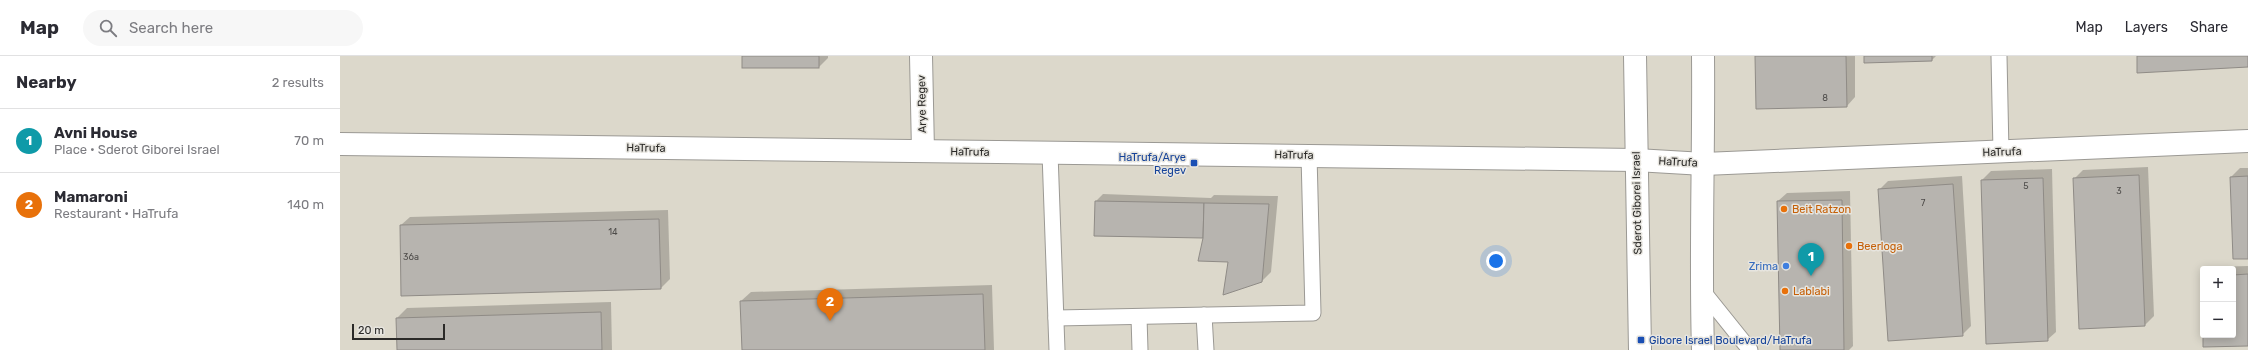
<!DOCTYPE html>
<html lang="en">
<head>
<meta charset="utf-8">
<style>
	body { margin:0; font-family:Rubik,sans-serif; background:#f7f7f7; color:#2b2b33 }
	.controls { position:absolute; right:12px; bottom:12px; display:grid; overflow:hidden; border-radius:4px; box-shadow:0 2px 10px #0003 }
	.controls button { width:36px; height:36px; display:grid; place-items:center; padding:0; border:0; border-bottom:1px solid #e1e1e2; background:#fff; color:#2b2b33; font:20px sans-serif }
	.scale { position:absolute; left:12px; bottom:10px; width:93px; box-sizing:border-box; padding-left:4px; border:2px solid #2b2a28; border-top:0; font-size:11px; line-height:14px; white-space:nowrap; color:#2b2a28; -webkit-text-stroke:3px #e7e5df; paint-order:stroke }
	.you { position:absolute; left:1156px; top:205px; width:14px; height:14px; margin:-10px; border:3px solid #fff; border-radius:50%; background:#1a73e8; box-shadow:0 0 0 6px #1a73e833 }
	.badge { display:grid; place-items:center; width:26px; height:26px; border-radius:50%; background:#0463cc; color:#fff; font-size:13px; font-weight:700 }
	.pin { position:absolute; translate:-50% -33px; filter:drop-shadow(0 1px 2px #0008) }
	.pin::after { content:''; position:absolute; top:21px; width:14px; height:12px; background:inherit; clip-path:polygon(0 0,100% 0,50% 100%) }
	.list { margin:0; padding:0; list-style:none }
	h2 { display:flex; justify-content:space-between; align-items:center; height:52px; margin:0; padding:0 16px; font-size:17px }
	h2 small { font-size:13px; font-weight:400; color:#7c7c81 }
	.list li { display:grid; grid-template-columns:26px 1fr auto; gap:12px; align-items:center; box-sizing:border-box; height:64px; padding:0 16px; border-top:1px solid #e1e1e2 }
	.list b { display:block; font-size:15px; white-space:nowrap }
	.list p { margin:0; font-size:13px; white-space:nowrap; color:#7c7c81 }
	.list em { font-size:13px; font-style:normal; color:#7c7c81 }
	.icon { flex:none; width:22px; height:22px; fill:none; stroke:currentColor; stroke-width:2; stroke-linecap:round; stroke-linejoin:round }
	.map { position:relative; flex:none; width:1908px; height:294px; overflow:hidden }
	header { display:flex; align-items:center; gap:24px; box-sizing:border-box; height:56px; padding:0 20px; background:#fff; border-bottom:1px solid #e1e1e2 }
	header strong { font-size:19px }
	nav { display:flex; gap:22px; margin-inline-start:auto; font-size:14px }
	.search { width:280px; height:36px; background:#f7f7f7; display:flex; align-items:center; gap:10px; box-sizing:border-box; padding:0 14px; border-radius:22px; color:#7c7c81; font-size:15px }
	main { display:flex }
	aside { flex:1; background:#fff }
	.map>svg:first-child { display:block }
	.built { fill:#dcd8cb; fill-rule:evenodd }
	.shadow { fill:#0003 }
	.building { fill:#b7b4af; stroke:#8f8b86 }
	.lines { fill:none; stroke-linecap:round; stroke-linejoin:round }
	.service-casing { stroke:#9b9994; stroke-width:17 }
	.minor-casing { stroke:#9b9994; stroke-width:24 }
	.tertiary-casing { stroke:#9b9994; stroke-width:24 }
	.service { stroke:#fff; stroke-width:15 }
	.minor { stroke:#fff; stroke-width:22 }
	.tertiary { stroke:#fff; stroke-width:22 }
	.transit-dot { fill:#1a4fb4; stroke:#e7e5df; stroke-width:1.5 }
	.food-dot { fill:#e8710a; stroke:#e7e5df; stroke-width:1.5 }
	.shop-dot { fill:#3f7fe0; stroke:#e7e5df; stroke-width:1.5 }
	.labels { text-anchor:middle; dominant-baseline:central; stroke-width:3; stroke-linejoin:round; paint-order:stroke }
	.number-label { font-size:9px; fill:#4e4c4a }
	.street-label { font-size:11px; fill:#2b2a28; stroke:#e7e5df }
	.transit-label { font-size:11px; fill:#164399; stroke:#e7e5df; text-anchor:end }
	.food-label { font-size:11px; fill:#c56008; stroke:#e7e5df; text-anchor:start }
	.shop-label { font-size:11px; fill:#366cbe; stroke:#e7e5df; text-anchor:end }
</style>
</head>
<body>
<header>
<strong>Map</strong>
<div class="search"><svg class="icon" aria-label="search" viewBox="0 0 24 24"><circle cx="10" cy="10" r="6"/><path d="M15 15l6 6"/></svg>Search here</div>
<nav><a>Map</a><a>Layers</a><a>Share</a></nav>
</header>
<main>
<aside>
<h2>Nearby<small>2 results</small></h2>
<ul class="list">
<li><span class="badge" style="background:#0f9aa8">1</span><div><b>Avni House</b><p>Place · Sderot Giborei Israel</p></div><em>70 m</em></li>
<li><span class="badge" style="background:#e8710a">2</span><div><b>Mamaroni</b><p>Restaurant · HaTrufa</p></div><em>140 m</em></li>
</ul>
</aside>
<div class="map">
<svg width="1908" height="294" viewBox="0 0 1908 294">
	<rect width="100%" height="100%" fill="#e7e5df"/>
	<path class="built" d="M0,0H1908V294H0ZM1863,213H1893V279H1863Z"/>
	<g class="shadow">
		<path d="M403,0H488V2L479,11Z"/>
		<path d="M1416,0H1515V41L1507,50Z"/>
		<path d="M1525,0H1596L1592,4Z"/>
		<path d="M1808,111L1814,260L1805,269L1734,123L1743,114Z"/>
		<path d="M1900,112H1908V202L1891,121Z"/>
		<path d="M1712,113L1716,276L1707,284L1647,287L1642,124L1651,115Z"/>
		<path d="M1622,120L1631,270L1622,279L1539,134L1548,125Z"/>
		<path d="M1510,135L1513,290L1509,294H1441L1438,145L1447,137Z"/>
		<path d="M763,138L871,142L874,139L938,140L931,216L922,225L889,205L864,181L756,145Z"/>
		<path d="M328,154L330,223L321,232L61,169L70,161Z"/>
		<path d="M1908,210V289L1864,279H1893V213H1870L1872,211Z"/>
		<path d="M652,229L654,294H403L401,245L411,236Z"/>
		<path d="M271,246L272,294H58L57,262L67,252Z"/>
	</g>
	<g class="building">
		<rect x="402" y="0" width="77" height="12"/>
		<path d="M1415,0H1506L1507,51L1416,53Z"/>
		<path d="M1524,0H1592V5L1524,7Z"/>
		<path d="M1797,0H1908V11L1797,17Z"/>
		<path d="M1799,119L1805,270L1739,273L1733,122Z"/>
		<path d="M1908,120V203H1893L1890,121Z"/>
		<path d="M1703,122L1708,285L1646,288L1641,124Z"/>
		<path d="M1613,128L1623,280L1548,285L1538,133Z"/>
		<path d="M1502,144L1504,294H1440L1437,145Z"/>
		<path d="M755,145L864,147L863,182L754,180Z"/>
		<path d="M864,147L929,148L922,226L883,239L888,206L858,205L863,182Z"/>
		<path d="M319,163L321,233L61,240L60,169Z"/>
		<path d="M1908,218V290L1863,291V279H1893V219Z"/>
		<path d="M643,238L645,294H402L400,245Z"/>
		<path d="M261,256L262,294H57L56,262Z"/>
	</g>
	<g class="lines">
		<defs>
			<g id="service">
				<path d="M1659,0L1661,96"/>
				<path d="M710,97L717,294"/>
				<path d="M1361,233L1410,294"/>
				<path d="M864,259L866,294"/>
				<path d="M799,261L800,294"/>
				<path d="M716,262L973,257L969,99"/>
			</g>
			<g id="minor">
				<path d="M581,0L583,95"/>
				<path d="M0,88L1296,104L1364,108L1908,85"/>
			</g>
			<g id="tertiary">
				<path d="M1295,0L1300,294"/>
				<path d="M1363,294C1360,196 1364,98 1363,0"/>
			</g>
		</defs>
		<use href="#service" class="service-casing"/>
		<use href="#minor" class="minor-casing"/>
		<use href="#tertiary" class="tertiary-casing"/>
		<use href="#service" class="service"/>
		<use href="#minor" class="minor"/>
		<use href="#tertiary" class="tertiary"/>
	</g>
	<g class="transit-dot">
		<rect x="850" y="103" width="8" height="8" rx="2"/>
		<rect x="1297" y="280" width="8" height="8" rx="2"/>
	</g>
	<g class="food-dot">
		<circle cx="1444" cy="153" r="4"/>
		<circle cx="1509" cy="190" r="4"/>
		<circle cx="1445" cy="235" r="4"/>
	</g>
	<circle class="shop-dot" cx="1446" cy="210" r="4"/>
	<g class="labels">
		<g class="number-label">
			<text x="1485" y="42">8</text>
			<text x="1686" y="130">5</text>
			<text x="1779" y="135">3</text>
			<text x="1583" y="147">7</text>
			<text x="273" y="176">14</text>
			<text x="71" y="201">36a</text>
		</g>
		<g class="street-label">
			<text transform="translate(582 48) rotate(-91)">Arye Regev</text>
			<text transform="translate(306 92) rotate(1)">HaTrufa</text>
			<text transform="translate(630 96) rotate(1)">HaTrufa</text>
			<text transform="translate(1662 96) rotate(-2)">HaTrufa</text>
			<text transform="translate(954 99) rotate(1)">HaTrufa</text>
			<text transform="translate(1338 106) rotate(3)">HaTrufa</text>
			<text transform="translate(1297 147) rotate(-91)">Sderot Giborei Israel</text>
		</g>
		<g class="transit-label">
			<text x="846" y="101">HaTrufa/Arye<tspan x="846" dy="13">Regev</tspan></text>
			<text x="1309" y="284" text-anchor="start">Gibore Israel Boulevard/HaTrufa</text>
		</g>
		<g class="food-label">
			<text x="1452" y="153">Beit Ratzon</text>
			<text x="1517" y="190">Beerloga</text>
			<text x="1453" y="235">Lablabi</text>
		</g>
		<g class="shop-label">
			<text x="1438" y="210">Zrima</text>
		</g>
	</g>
</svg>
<div class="controls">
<button>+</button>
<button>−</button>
</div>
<div class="scale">20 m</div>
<div class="you"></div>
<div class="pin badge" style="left:1471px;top:220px;background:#0f9aa8">1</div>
<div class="pin badge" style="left:490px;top:265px;background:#e8710a">2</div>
</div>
</main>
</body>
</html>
